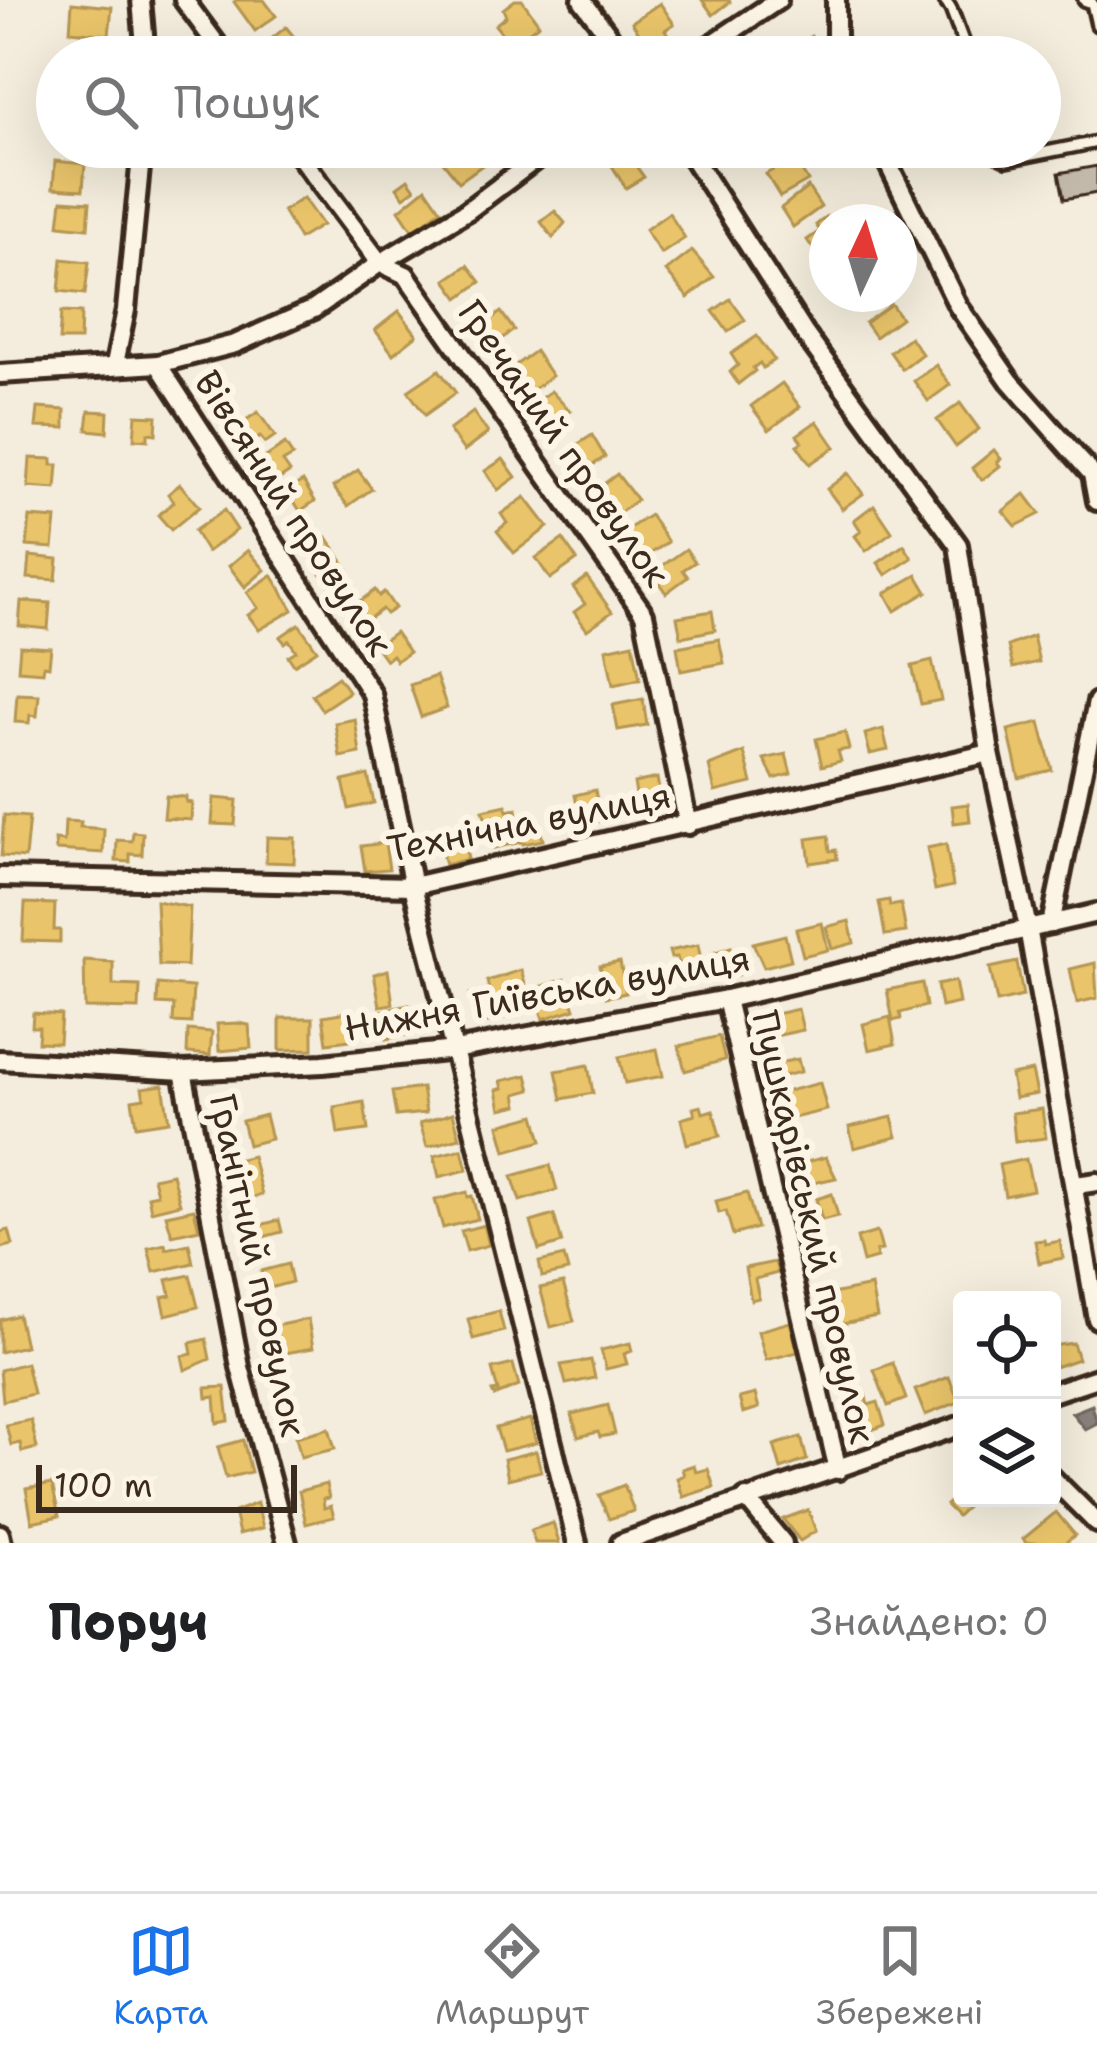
<!DOCTYPE html>
<html lang="uk">
<head>
<meta charset="utf-8">
<style>
	body { margin:0; font-family:"Shantell Sans",sans-serif; background:#f6f6f6; color:#202124 }
	.controls { position:absolute; right:36px; bottom:36px; display:grid; overflow:hidden; border-radius:12px; box-shadow:0 12px 48px #0002 }
	.controls button { width:108px; height:108px; display:grid; place-items:center; padding:0; border:0; border-bottom:3px solid #e0e0e0; background:#fff; color:#202124; font:60px sans-serif }
	.compass { position:absolute; left:809px; top:204px; width:108px; height:108px; border-radius:50%; background:#fff; box-shadow:0 12px 48px #0002; rotate:4deg }
	.scale { position:absolute; left:36px; bottom:30px; width:261px; box-sizing:border-box; padding-left:12px; border:6px solid #3b2a1e; border-top:0; font-size:33px; line-height:42px; white-space:nowrap; color:#3b2a1e; -webkit-text-stroke:9px #fcf5e5; paint-order:stroke }
	.list { margin:0; padding:0; list-style:none }
	h2 { display:flex; justify-content:space-between; align-items:center; height:156px; margin:0; padding:0 48px; font-size:51px }
	h2 small { font-size:39px; font-weight:400; color:#757577 }
	.icon { flex:none; width:66px; height:66px; fill:none; stroke:currentColor; stroke-width:2; stroke-linecap:round; stroke-linejoin:round }
	.map { position:relative; flex:none; width:1097px; height:1543px; overflow:hidden }
	.search { position:absolute; background:#fff; box-shadow:0 12px 48px #0002; left:36px; right:36px; top:36px; height:132px; display:flex; align-items:center; gap:30px; box-sizing:border-box; padding:0 42px; border-radius:66px; color:#757577; font-size:45px }
	.sheet { height:348px; background:#fff }
	nav { display:flex; justify-content:space-around; align-items:center; box-sizing:border-box; height:168px; border-top:3px solid #e0e0e0; background:#fff; font-size:33px; color:#757577 }
	nav a { display:grid; justify-items:center; gap:6px }
	nav .on { color:#1a73e8 }
	.map>svg:first-child { display:block }
	.homes { fill:#e9c46a; stroke:#b59653; stroke-width:3 }
	.industry { fill:#8a817c; stroke:#726760; stroke-width:3 }
	.building { fill:#c3b9aa; stroke:#3b2a1e; stroke-width:3 }
	.lines { fill:none; stroke-linecap:round; stroke-linejoin:round }
	.service-casing { stroke:#3b2a1e; stroke-width:18 }
	.minor-casing { stroke:#3b2a1e; stroke-width:26 }
	.service { stroke:#fcf5e5; stroke-width:9 }
	.minor { stroke:#fcf5e5; stroke-width:16 }
	.labels { text-anchor:middle; dominant-baseline:central; stroke-width:12; stroke-linejoin:round; paint-order:stroke }
	.street-label { font-size:36px; fill:#3b2a1e; stroke:#fcf5e5 }
</style>
</head>
<body>
<div class="map">
<svg width="1097" height="1543" viewBox="0 0 1097 1543">
	<rect width="100%" height="100%" fill="#f4eddd"/>
	<filter id="ink" filterUnits="userSpaceOnUse"><feTurbulence type="fractalNoise" baseFrequency=".00833" numOctaves="2"/><feDisplacementMap in="SourceGraphic" scale="24" xChannelSelector="R" yChannelSelector="G"/><feConvolveMatrix kernelMatrix="1 2 1 2 8 2 1 2 1" color-interpolation-filters="sRGB"/></filter>
	<g filter="url(#ink)">
		<g class="homes">
			<path d="M236,0H264L276,16L255,31L234,2Z"/>
			<path d="M515,0H522L539,24L511,45L495,25L506,16L503,9Z"/>
			<path d="M702,0H729L730,2L713,15Z"/>
			<path d="M72,3L112,7L109,35L70,31Z"/>
			<path d="M660,3L674,24L665,30L676,47L655,57L632,22Z"/>
			<path d="M286,27L308,54L304,57H275L265,44Z"/>
			<path d="M811,36L823,57H792L788,50Z"/>
			<path d="M552,37L567,57H528L527,56Z"/>
			<path d="M227,147H259L238,162Z"/>
			<path d="M431,147H479L488,161L459,182Z"/>
			<path d="M628,155L644,177L626,188L612,166Z"/>
			<path d="M794,158L808,181L780,197L766,174Z"/>
			<path d="M55,161L85,164L83,190L53,188Z"/>
			<path d="M408,179L415,189L404,197L397,187Z"/>
			<path d="M808,187L821,207L793,227L781,208Z"/>
			<path d="M426,188L441,210L413,231L399,210Z"/>
			<path d="M303,198L322,225L299,239L283,211Z"/>
			<path d="M62,200L90,202L88,228L59,225Z"/>
			<path d="M555,211L565,223L553,238L541,222Z"/>
			<path d="M669,213L685,238L661,254L645,230Z"/>
			<path d="M826,217L827,250L818,256L807,240L820,231L816,225Z"/>
			<path d="M692,251L714,277L688,298L666,271Z"/>
			<path d="M62,259L89,262L85,294L59,291Z"/>
			<path d="M468,265L481,282L459,298L446,280Z"/>
			<path d="M730,299L745,320L728,332L713,311Z"/>
			<path d="M891,304L901,318L875,337L865,323Z"/>
			<path d="M399,311L417,335L393,354L375,330Z"/>
			<path d="M61,312L81,313L80,340H59Z"/>
			<path d="M501,312L514,330L493,345L480,327Z"/>
			<path d="M757,336L774,360L763,368L760,363L753,368L755,371L738,384L730,372L738,365L731,354Z"/>
			<path d="M910,337L922,354L902,369L890,352Z"/>
			<path d="M535,351L552,376L527,394L510,369Z"/>
			<path d="M936,365L950,385L928,401L914,381Z"/>
			<path d="M439,370L456,393L425,415L408,391Z"/>
			<path d="M782,383L800,407L769,430L751,406Z"/>
			<path d="M551,391L570,411L546,428L530,406Z"/>
			<path d="M960,403L979,429L956,447L937,420Z"/>
			<path d="M38,408L65,410V428L36,427Z"/>
			<path d="M89,411L108,412L107,432L87,430Z"/>
			<path d="M258,412L275,436L265,443L260,437L252,442L240,424Z"/>
			<path d="M473,412L488,433L464,451L449,430Z"/>
			<path d="M136,415L157,416L156,434L148,433V440L134,439Z"/>
			<path d="M817,421L835,447L810,464L797,445L802,442L797,435Z"/>
			<path d="M592,435L605,457L582,472L569,450Z"/>
			<path d="M285,444L293,456L283,462L290,472L271,485L259,468L266,464L263,459Z"/>
			<path d="M994,450L1001,459L997,462L1000,466L982,480L972,468Z"/>
			<path d="M30,458L52,459V465H58L56,489L28,487Z"/>
			<path d="M503,459L516,477L498,490L485,471Z"/>
			<path d="M358,470L372,489L348,506L333,487Z"/>
			<path d="M848,473L863,494L842,509L827,489Z"/>
			<path d="M617,474L637,500L613,518L593,492Z"/>
			<path d="M303,481L315,501L300,511L287,490Z"/>
			<path d="M180,484L199,507L171,530L158,515L174,502L168,494Z"/>
			<path d="M1025,494L1040,514L1016,526L1003,511Z"/>
			<path d="M525,497L548,527L514,553L497,531L507,523L501,514Z"/>
			<path d="M874,505L892,532L866,551L855,536L861,531L854,520Z"/>
			<path d="M224,510L237,530L207,552L194,531Z"/>
			<path d="M650,515L668,542L644,558L625,531Z"/>
			<path d="M30,517L56,519L53,548L27,546Z"/>
			<path d="M327,537L349,571L329,585L306,551Z"/>
			<path d="M563,539L577,560L550,579L536,558Z"/>
			<path d="M904,545L912,558L886,575L878,563Z"/>
			<path d="M686,549L695,562L683,570L688,577L666,593L652,573Z"/>
			<path d="M248,550L265,570L245,587L229,566Z"/>
			<path d="M30,556L58,559L56,580L28,578Z"/>
			<path d="M272,575L293,610L259,630L248,615L258,608L247,592Z"/>
			<path d="M917,575L927,592L895,611L885,593Z"/>
			<path d="M587,577L612,612L587,630L574,612L585,604L573,587Z"/>
			<path d="M375,590L379,596L384,592L395,608L386,614L382,609L367,620L356,604Z"/>
			<path d="M21,601L50,603L48,629L19,626Z"/>
			<path d="M712,611L715,630L681,637L677,617Z"/>
			<path d="M299,624L317,650L294,665L288,656L296,651L289,640L285,643L280,637Z"/>
			<path d="M395,632L409,652L396,661L392,655L386,660L376,646Z"/>
			<path d="M1033,636L1039,662L1013,668L1008,646Z"/>
			<path d="M719,639L724,663L681,671L677,647Z"/>
			<path d="M633,643L640,679L613,685L606,649Z"/>
			<path d="M20,646L51,648L49,666L44,665L43,672L18,670Z"/>
			<path d="M932,661L941,700L921,704L912,666Z"/>
			<path d="M436,676L447,708L421,717L410,685Z"/>
			<path d="M338,677L349,692L322,710L312,695Z"/>
			<path d="M17,694L39,695L37,716L30,715L29,723L15,722Z"/>
			<path d="M643,699L647,725L618,730L613,705Z"/>
			<path d="M355,719L360,753L340,757L335,723Z"/>
			<path d="M1040,722L1052,770L1019,778L1008,730Z"/>
			<path d="M883,729L888,750L870,754L865,734Z"/>
			<path d="M845,732L849,749L838,751L841,761L822,766L816,739Z"/>
			<path d="M744,752L752,783L715,792L709,766Z"/>
			<path d="M786,754L791,774L774,779L764,759Z"/>
			<path d="M368,775L374,803L349,809L343,781Z"/>
			<path d="M657,778L662,807L639,813L634,783Z"/>
			<path d="M595,790L601,821L581,826L575,795Z"/>
			<path d="M166,796L186,797V802L192,803L191,820L164,818Z"/>
			<path d="M214,798L237,800L235,825L212,824Z"/>
			<path d="M968,804L970,821L954,823L952,806Z"/>
			<path d="M506,805L507,811L517,809L521,842L494,848L483,810Z"/>
			<path d="M4,815L29,817L25,858L1,856Z"/>
			<path d="M537,817L543,840L523,844L518,822Z"/>
			<path d="M65,821L81,822L80,827L104,829L103,853L56,850L55,840L64,841Z"/>
			<path d="M460,824L468,859L445,865L436,829Z"/>
			<path d="M133,832L143,833L142,855L130,854V862L116,861L117,840L132,841Z"/>
			<path d="M828,836L830,851L836,850L837,859L810,863L807,839Z"/>
			<path d="M267,837L295,838L294,863L266,862Z"/>
			<path d="M385,843L389,869L365,871L361,846Z"/>
			<path d="M946,844L953,886L935,890L927,848Z"/>
			<path d="M889,900L890,906L901,904L906,932L885,935L879,902Z"/>
			<path d="M156,901L190,907L187,966L159,965Z"/>
			<path d="M25,903L55,904L54,930H60V942L23,941Z"/>
			<path d="M849,921L854,943L832,949L826,927Z"/>
			<path d="M822,923L828,950L803,956L796,929Z"/>
			<path d="M785,935L791,960L764,967L753,943Z"/>
			<path d="M698,945L703,969L681,973L677,957L671,958L669,951Z"/>
			<path d="M731,947L740,974L722,980L713,953Z"/>
			<path d="M84,960L113,962V985L140,986L139,1009L85,1008Z"/>
			<path d="M620,962L626,993L606,997L600,966Z"/>
			<path d="M1017,962L1023,996L997,1002L990,968Z"/>
			<path d="M1095,963L1097,998L1077,1003L1070,969Z"/>
			<path d="M388,970L393,1004L380,1006L374,974Z"/>
			<path d="M521,970L532,1009L477,1026L470,994L489,990L487,981Z"/>
			<path d="M565,979L575,1009L543,1019L533,989Z"/>
			<path d="M955,981L959,1003L941,1007L937,985Z"/>
			<path d="M922,983L926,1006L900,1013L901,1019L893,1021L887,990Z"/>
			<path d="M158,984L193,987L191,1023L173,1022L174,1005L157,1004Z"/>
			<path d="M409,1005L415,1033L386,1039L380,1011Z"/>
			<path d="M798,1009L803,1030L766,1038L762,1017Z"/>
			<path d="M353,1011L358,1039L327,1043L323,1016Z"/>
			<path d="M33,1013L61,1015L59,1043L38,1042L39,1027H32Z"/>
			<path d="M890,1017L895,1044L869,1050L863,1024Z"/>
			<path d="M280,1018H313V1049L280,1050Z"/>
			<path d="M238,1023L249,1025L251,1048L219,1051L217,1024Z"/>
			<path d="M188,1030L212,1032L210,1055L187,1053Z"/>
			<path d="M719,1036L725,1060L685,1071L679,1046Z"/>
			<path d="M657,1049L663,1076L625,1083L619,1057Z"/>
			<path d="M798,1059L801,1072L771,1079L769,1065Z"/>
			<path d="M588,1065L593,1093L562,1099L556,1071Z"/>
			<path d="M1032,1071L1037,1094L1015,1098L1011,1075Z"/>
			<path d="M527,1075L531,1090L516,1094L518,1105L501,1109L497,1090L503,1088L501,1081Z"/>
			<path d="M820,1083L827,1110L781,1121L775,1094Z"/>
			<path d="M163,1085L169,1121L136,1126L132,1100L144,1098L142,1088Z"/>
			<path d="M422,1088L426,1113L396,1116L392,1092Z"/>
			<path d="M364,1102L368,1130L338,1134L334,1107Z"/>
			<path d="M701,1106L703,1113L713,1110L720,1136L687,1144L681,1119L695,1115L693,1108Z"/>
			<path d="M1042,1109L1046,1138L1015,1142L1012,1113Z"/>
			<path d="M453,1113L460,1138L427,1147L420,1123Z"/>
			<path d="M265,1115L271,1139L248,1145L242,1121Z"/>
			<path d="M535,1115L542,1141L506,1151L499,1125Z"/>
			<path d="M892,1117L897,1137L854,1148L849,1127Z"/>
			<path d="M462,1149L467,1170L439,1177L434,1156Z"/>
			<path d="M252,1156L262,1195L233,1203L224,1163Z"/>
			<path d="M826,1157L836,1178L799,1186L794,1165Z"/>
			<path d="M1026,1159L1033,1190L1005,1196L999,1165Z"/>
			<path d="M550,1165L557,1190L520,1201L512,1176Z"/>
			<path d="M172,1174L180,1204L151,1211L148,1196L157,1194L153,1178Z"/>
			<path d="M467,1192L468,1197L472,1196L478,1219L443,1228L435,1200Z"/>
			<path d="M747,1193L757,1228L733,1235L726,1211L719,1213L716,1201Z"/>
			<path d="M832,1194L838,1216L822,1220L816,1199Z"/>
			<path d="M194,1209L199,1229L172,1235L166,1215Z"/>
			<path d="M554,1215L562,1243L539,1250L531,1222Z"/>
			<path d="M279,1220L282,1232L252,1240L249,1228Z"/>
			<path d="M484,1225L489,1245L467,1251L461,1231Z"/>
			<path d="M9,1230L13,1245L0,1248V1232Z"/>
			<path d="M877,1232L882,1250L876,1251L877,1258L863,1262L857,1238Z"/>
			<path d="M1044,1240L1045,1244L1060,1241L1063,1258L1039,1263L1035,1241Z"/>
			<path d="M165,1244L166,1249L189,1244L193,1263L154,1272L148,1248Z"/>
			<path d="M564,1256L568,1271L542,1277L539,1262Z"/>
			<path d="M775,1262L778,1273L755,1279L759,1298L751,1300L745,1268Z"/>
			<path d="M288,1264L292,1282L266,1289L261,1271Z"/>
			<path d="M190,1275L198,1307L166,1315L162,1297L171,1295L167,1280Z"/>
			<path d="M563,1283L574,1321L551,1327L540,1288Z"/>
			<path d="M871,1286L877,1317L833,1326L827,1295Z"/>
			<path d="M499,1311L504,1331L473,1339L468,1319Z"/>
			<path d="M18,1315L25,1346L0,1352V1320Z"/>
			<path d="M308,1319L313,1348L280,1354L275,1326Z"/>
			<path d="M790,1322L798,1352L766,1360L758,1331Z"/>
			<path d="M206,1339L210,1359L185,1370L182,1356L192,1354L190,1343Z"/>
			<path d="M630,1343L632,1351L624,1354L627,1364L606,1369L601,1350Z"/>
			<path d="M1073,1343L1078,1359L1055,1367L1052,1346Z"/>
			<path d="M591,1360L595,1378L566,1384L561,1365Z"/>
			<path d="M26,1363L33,1394L3,1401L0,1370Z"/>
			<path d="M893,1363L906,1399L888,1406L874,1370Z"/>
			<path d="M513,1364L519,1386L494,1396L492,1392L498,1391L492,1369Z"/>
			<path d="M949,1377L959,1402L925,1415L915,1390Z"/>
			<path d="M225,1387L229,1421L217,1423L215,1397L207,1398L206,1388Z"/>
			<path d="M865,1393L868,1405L878,1402L885,1425L858,1435L851,1406L854,1405L852,1397Z"/>
			<path d="M755,1394L759,1408L743,1413L739,1398Z"/>
			<path d="M608,1405L615,1434L600,1437L598,1432L578,1437L572,1414Z"/>
			<path d="M530,1419L536,1443L503,1451L496,1428Z"/>
			<path d="M31,1420L37,1448L22,1452L20,1443L11,1445L6,1425Z"/>
			<path d="M329,1428L335,1449L301,1457L296,1437Z"/>
			<path d="M801,1437L807,1460L781,1469L774,1445Z"/>
			<path d="M243,1440L251,1472L226,1478L218,1447Z"/>
			<path d="M536,1451L541,1471L508,1479L504,1459Z"/>
			<path d="M694,1465L696,1472L708,1469L714,1487L683,1497L677,1478L684,1475L682,1469Z"/>
			<path d="M52,1484L59,1516L32,1522L26,1489Z"/>
			<path d="M326,1484L329,1498L323,1499L324,1508L331,1506L334,1517L306,1524L299,1491Z"/>
			<path d="M624,1485L634,1511L609,1519L599,1495Z"/>
			<path d="M962,1490V1498L974,1500L957,1516L946,1505Z"/>
			<path d="M257,1503L263,1528L239,1534L234,1512Z"/>
			<path d="M808,1510L816,1531L800,1541L783,1519Z"/>
			<path d="M1056,1512L1075,1535L1065,1543H1026L1023,1539Z"/>
			<path d="M553,1523L559,1543H535L531,1530Z"/>
		</g>
		<path class="industry" d="M1092,1405L1097,1423L1085,1429L1072,1413Z"/>
		<path class="building" d="M1097,166V193L1064,199L1059,173Z"/>
		<g class="lines">
			<defs>
				<g id="service">
					<path d="M944,0L951,9L969,57"/>
					<path d="M1084,0L1092,3L1097,25"/>
					<path d="M993,147L995,154L1007,160L1097,142"/>
				</g>
				<g id="minor">
					<path d="M141,0L146,57"/>
					<path d="M184,0L226,57"/>
					<path d="M582,0L625,57"/>
					<path d="M836,0V37L842,57"/>
					<path d="M693,57L778,0"/>
					<path d="M293,147L380,263L406,275L644,614L688,825"/>
					<path d="M686,147L805,334L958,545L990,753L1028,928L1097,1319"/>
					<path d="M880,147L958,306L1010,381L1092,474L1097,501"/>
					<path d="M115,364L126,310L142,147"/>
					<path d="M158,364L372,694L413,886L577,1543"/>
					<path d="M0,374L158,364L235,344L314,309L380,263L467,211L552,147"/>
					<path d="M0,877L413,886L990,753"/>
					<path d="M1051,924L1097,702"/>
					<path d="M726,999L838,1470"/>
					<path d="M0,1060L183,1071L323,1064L455,1050L726,999L1097,913"/>
					<path d="M183,1071L240,1367L287,1543"/>
					<path d="M1076,1185L1097,1182"/>
					<path d="M1052,1393L1097,1378"/>
					<path d="M1052,1478L1097,1523"/>
					<path d="M746,1498L783,1543"/>
					<path d="M0,1534L2,1543"/>
					<path d="M621,1543L962,1425"/>
				</g>
			</defs>
			<use href="#service" class="service-casing"/>
			<use href="#minor" class="minor-casing"/>
			<use href="#service" class="service"/>
			<use href="#minor" class="minor"/>
		</g>
	</g>
	<g class="labels">
		<g class="street-label">
			<text transform="translate(564 443) rotate(55)">Гречаний провулок</text>
			<text transform="translate(294 513) rotate(57)">Вівсяний провулок</text>
			<text transform="translate(529 822) rotate(-11)">Технічна вулиця</text>
			<text transform="translate(547 993) rotate(-10)">Нижня Гиївська вулиця</text>
			<text transform="translate(814 1227) rotate(77)">Пушкарівський провулок</text>
			<text transform="translate(258 1265) rotate(78)">Гранітний провулок</text>
		</g>
	</g>
</svg>
<div class="controls">
<button><svg class="icon" aria-label="locate" viewBox="0 0 24 24"><circle cx="12" cy="12" r="6"/><path d="M12 2v4M12 18v4M2 12h4M18 12h4"/></svg></button>
<button><svg class="icon" aria-label="layers" viewBox="0 0 24 24"><path d="M12 4l9 5-9 5-9-5zM3 14l9 5 9-5"/></svg></button>
</div>
<svg class="compass" viewBox="-18 -18 36 36"><path d="M0-13l5 13h-10z" fill="#e53935"/><path d="M0 13l5-13h-10z" fill="#757577"/></svg>
<div class="scale">100 m</div>
<div class="search"><svg class="icon" aria-label="search" viewBox="0 0 24 24"><circle cx="10" cy="10" r="6"/><path d="M15 15l6 6"/></svg>Пошук</div>
</div>
<section class="sheet">
<h2>Поруч<small>Знайдено: 0</small></h2>
<ul class="list">
</ul>
</section>
<nav>
<a class="on"><svg class="icon" aria-label="map" viewBox="0 0 24 24"><path d="M3 6l6-2 6 2 6-2v14l-6 2-6-2-6 2zM9 4v14M15 6v14"/></svg>Карта</a>
<a><svg class="icon" aria-label="directions" viewBox="0 0 24 24"><path d="M12 3l9 9-9 9-9-9zM9 14v-3h6M13 9l2 2-2 2"/></svg>Маршрут</a>
<a><svg class="icon" aria-label="saved" viewBox="0 0 24 24"><path d="M7 4h10v16l-5-4-5 4z"/></svg>Збережені</a>
</nav>
</body>
</html>
